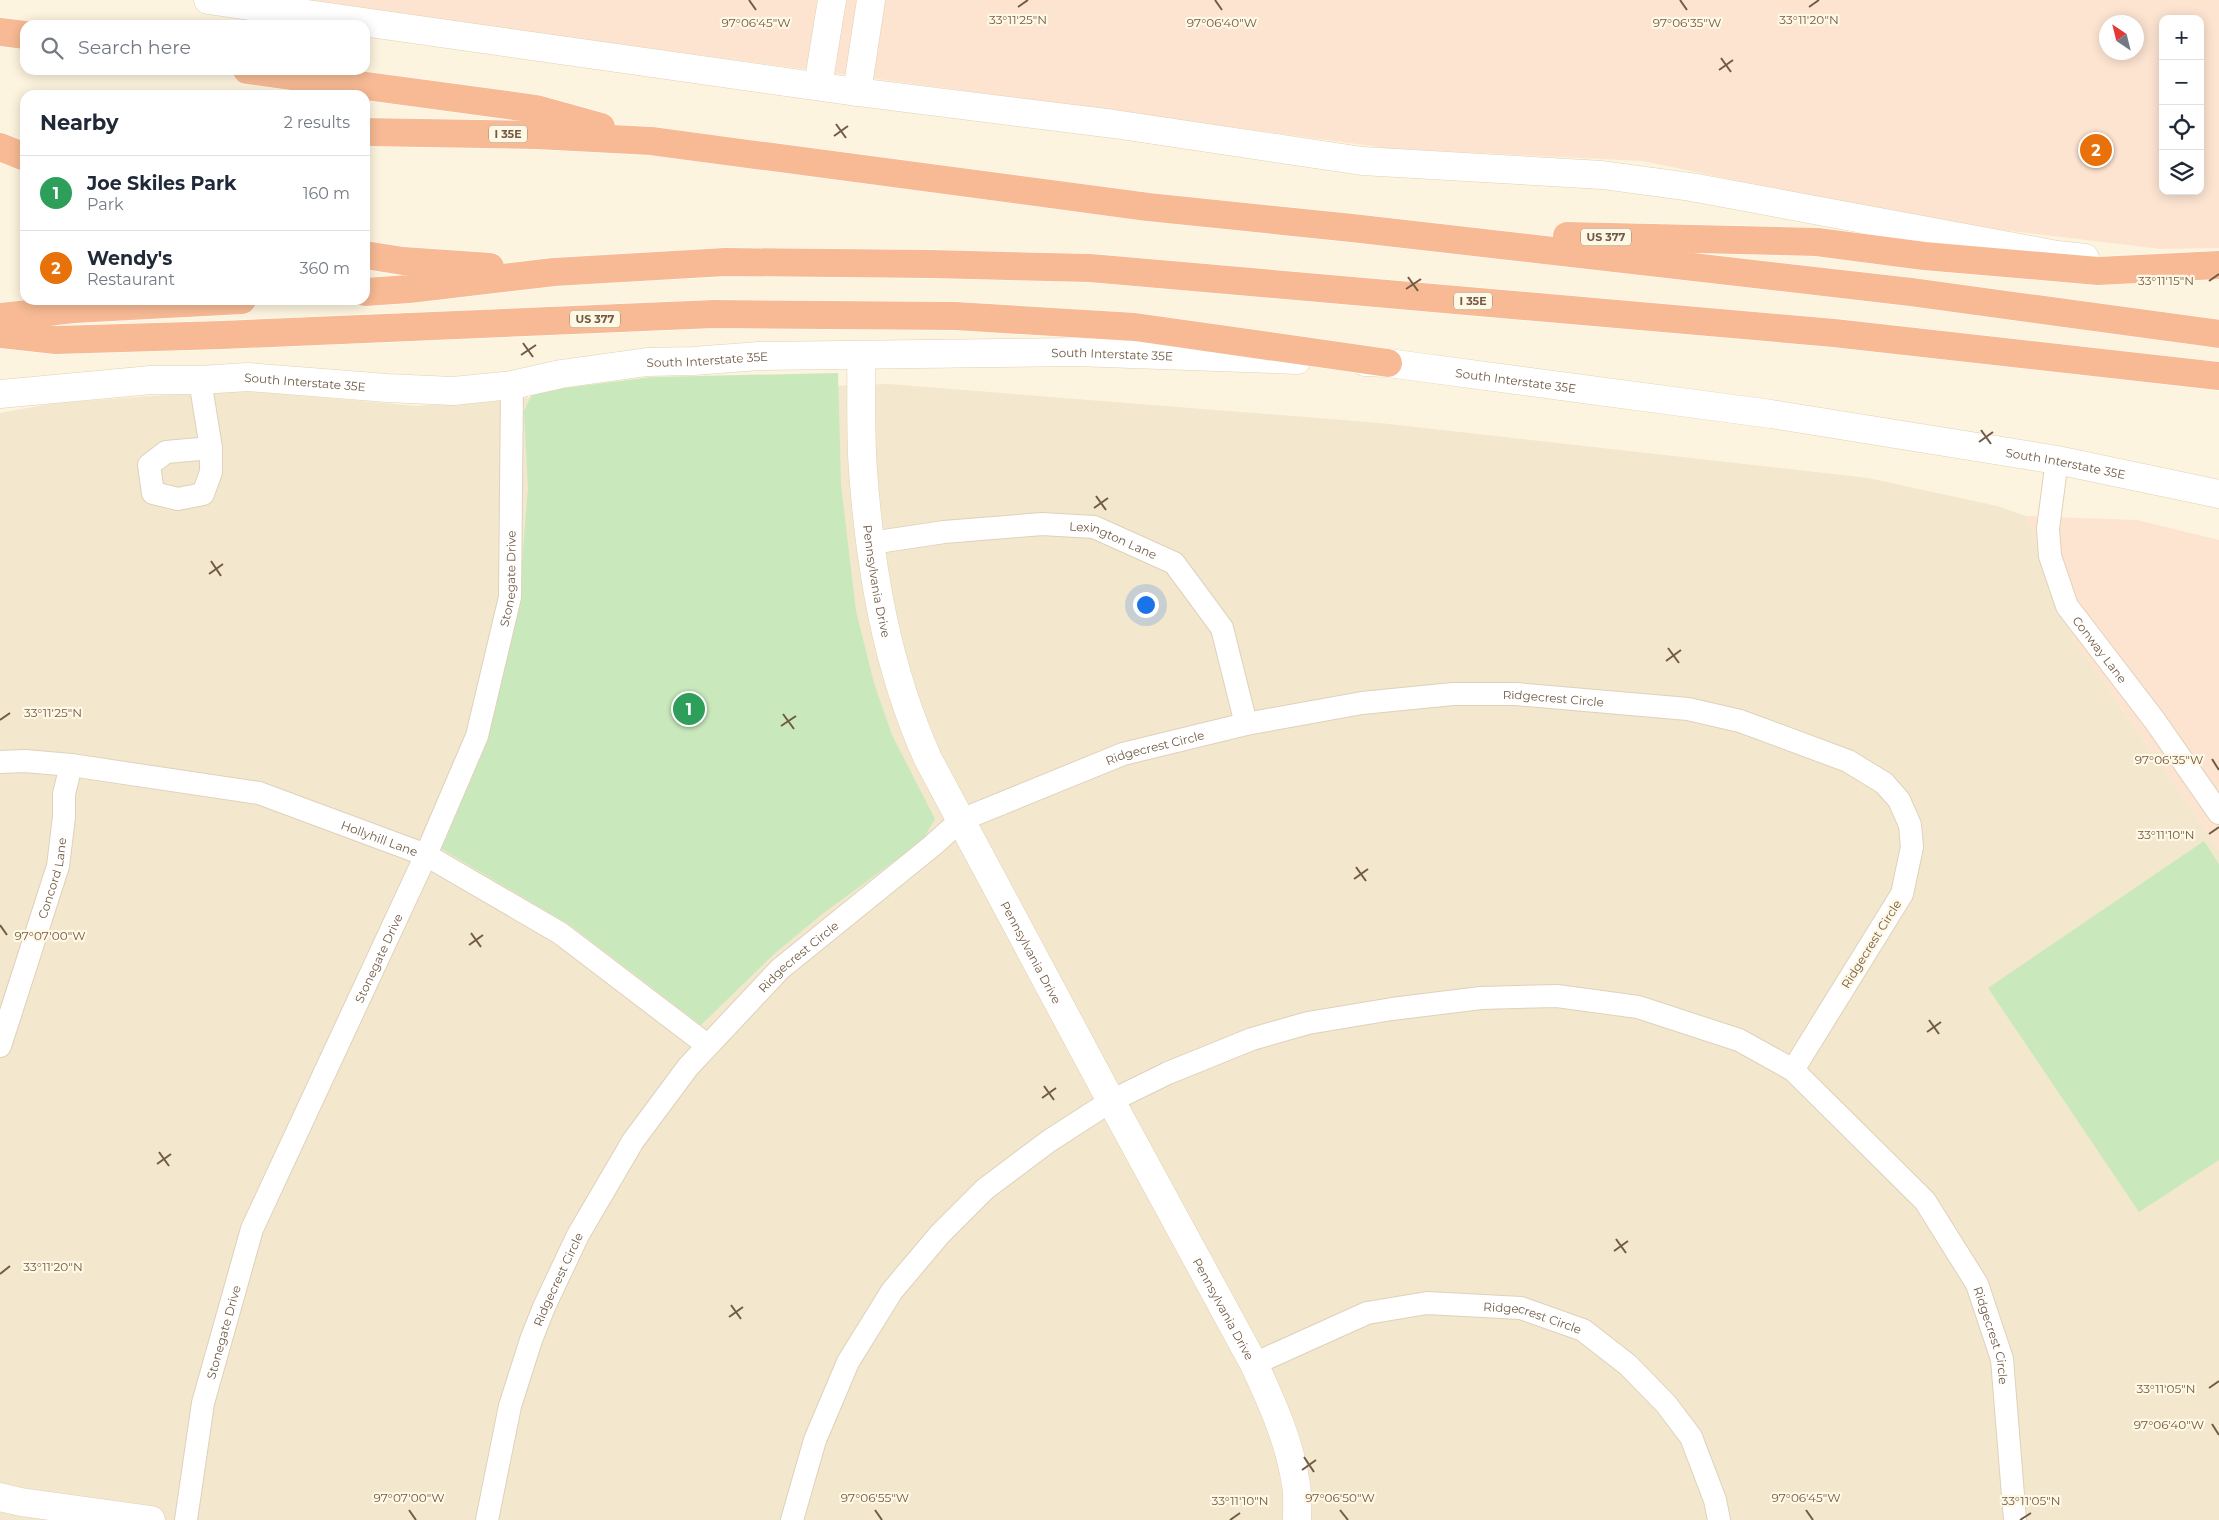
<!DOCTYPE html>
<html lang="en">
<head>
<meta charset="utf-8">
<style>
	body { margin:0; font-family:Montserrat,sans-serif; background:#f6f6f7; color:#1f2937 }
	.controls { position:absolute; right:15px; top:15px; display:grid; overflow:hidden; border-radius:10px; box-shadow:0 2px 12px #0003 }
	.controls button { width:45px; height:45px; display:grid; place-items:center; padding:0; border:0; border-bottom:1px solid #e0e1e3; background:#fff; color:#1f2937; font:25px sans-serif }
	.compass { position:absolute; left:2099px; top:15px; width:45px; height:45px; border-radius:50%; background:#fff; box-shadow:0 2px 12px #0003; rotate:325deg }
	.you { position:absolute; left:1145px; top:604px; width:18px; height:18px; margin:-12px; border:4px solid #fff; border-radius:50%; background:#1a73e8; box-shadow:0 0 0 8px #1a73e833 }
	.badge { display:grid; place-items:center; width:32px; height:32px; border-radius:50%; background:#794e3c; color:#fff; font-size:16px; font-weight:700 }
	.pin { position:absolute; translate:-50% -50%; border:2px solid #fff; box-shadow:0 1px 5px #0006 }
	.list { margin:0; padding:0; list-style:none }
	h2 { display:flex; justify-content:space-between; align-items:center; height:65px; margin:0; padding:0 20px; font-size:21px }
	h2 small { font-size:16px; font-weight:400; color:#747a83 }
	.list li { display:grid; grid-template-columns:32px 1fr auto; gap:15px; align-items:center; box-sizing:border-box; height:75px; padding:0 20px; border-top:1px solid #e0e1e3 }
	.list b { display:block; font-size:19px; white-space:nowrap }
	.list p { margin:0; font-size:16px; white-space:nowrap; color:#747a83 }
	.list em { font-size:16px; font-style:normal; color:#747a83 }
	.icon { flex:none; width:28px; height:28px; fill:none; stroke:currentColor; stroke-width:2; stroke-linecap:round; stroke-linejoin:round }
	.map { position:relative; flex:none; width:2219px; height:1520px; overflow:hidden }
	.search { position:absolute; background:#fff; box-shadow:0 2px 12px #0003; left:20px; top:20px; width:350px; height:55px; display:flex; align-items:center; gap:12px; box-sizing:border-box; padding:0 18px; border-radius:15px; color:#747a83; font-size:19px }
	.panel { position:absolute; background:#fff; box-shadow:0 2px 12px #0003; left:20px; top:90px; width:350px; height:215px; border-radius:15px }
	.map>svg:first-child { display:block }
	.residential { fill:#f3e7cd }
	.commercial { fill:#fde4d1; fill-rule:evenodd }
	.green { fill:#c9e9bd }
	.lines { fill:none; stroke-linecap:round; stroke-linejoin:round }
	.street-casing { stroke:#dfd1bb; stroke-width:24 }
	.secondary-casing { stroke:#e1d0b5; stroke-width:29 }
	.highway-casing { stroke:#fff; stroke-width:29 }
	.street { stroke:#fff; stroke-width:22 }
	.secondary { stroke:#fff; stroke-width:28 }
	.highway { stroke:#f7ba94; stroke-width:28 }
	.ticks { fill:none; stroke:#715b47; stroke-width:2 }
	.labels { text-anchor:middle; dominant-baseline:central; stroke-width:4.5; stroke-linejoin:round; paint-order:stroke }
	.shield { fill:#fff8e4; stroke:#9c8a76; stroke-width:1 }
	.shield-label { font-size:11px; font-weight:bold; fill:#715b47 }
	.street-label { font-size:12px; fill:#715b47; stroke:#fff8e4 }
	.ticks-label { font-size:12px; text-anchor:middle; fill:#715b47; stroke:#fff8e4; stroke-width:4.5; stroke-linejoin:round; paint-order:stroke }
</style>
</head>
<body>
<div class="map">
<svg width="2219" height="1520" viewBox="0 0 2219 1520">
	<rect width="100%" height="100%" fill="#fcf4de"/>
	<path class="residential" d="M888,384L1380,423L1868,478L1997,506L2026,516L2071,635L2219,849V1520H0V413L56,403L236,390L417,406L496,399Z"/>
	<g class="commercial">
		<path d="M293,0H2219V248L2161,249L1937,222L1643,161L1394,149ZM2163,19H2200V191H2163ZM2106,22H2136V52H2106Z"/>
		<path d="M2026,516L2137,520L2219,540V849L2071,635Z"/>
	</g>
	<g class="green">
		<path d="M838,373L841,485L856,611L874,683L892,735L935,819L923,840L821,915L774,954L701,1025L570,925L440,848L519,601L528,488L524,411L533,392L651,377Z"/>
		<path d="M2204,841L2219,864V1160L2139,1212L1988,988Z"/>
	</g>
	<g class="lines">
		<defs>
			<g id="street">
				<path d="M200,380L211,448"/>
				<path d="M211,448V472L203,494L178,499L153,493L149,465L166,452Z"/>
				<path id="s1" d="M2057,460L2048,529L2050,556L2067,606L2155,721L2219,813"/>
				<path id="s2" d="M871,543L944,532L1042,524L1094,527L1174,563L1222,628L1246,724"/>
				<path id="s3" d="M0,762L25,761L71,765L259,793L426,855L560,933L707,1045"/>
				<path id="s4" d="M0,1046L58,866L64,817V794L71,765"/>
				<path id="s5" d="M1254,1364L1367,1313L1427,1303L1521,1308L1583,1330L1628,1365L1666,1404L1691,1437L1715,1500L1719,1520"/>
				<path id="s6" d="M186,1520L203,1403L252,1229L426,855L477,736L510,597L512,385"/>
				<path id="s7" d="M487,1520L510,1406L531,1340L544,1307L578,1235L633,1141L688,1067L780,969L932,846L961,820L1123,754L1246,724L1362,703L1453,694H1516L1688,709L1740,721L1848,761L1884,783L1899,800L1910,825L1912,847L1902,894L1793,1070"/>
				<path id="s8" d="M792,1520L815,1440L848,1362L892,1291L940,1234L985,1189L1049,1141L1111,1101L1168,1073L1252,1039L1308,1023L1392,1009L1481,998L1557,996L1638,1007L1739,1040L1793,1070L1925,1201L1977,1284L2002,1359L2015,1520"/>
			</g>
			<g id="secondary">
				<path d="M208,0L857,92L1114,124L1362,161L1602,175L1691,187L2057,255L2085,258"/>
				<path d="M818,86L832,0"/>
				<path d="M857,92L871,0"/>
				<path id="s9" d="M861,356C862,394 860,432 863,470C870,569 887,668 928,759L1111,1101L1254,1364C1272,1403 1290,1442 1296,1485C1298,1496 1297,1509 1297,1520"/>
				<path id="s10" d="M1365,362L1388,363L1771,414L2057,460L2219,494"/>
				<path id="s11" d="M0,394L151,380H200L248,377L387,388L453,391L512,385L561,374L647,362L693,361L759,356L1076,352L1297,360"/>
				<path d="M0,1497L21,1502L151,1520"/>
			</g>
			<g id="highway">
				<path d="M0,32L25,35"/>
				<path d="M247,70L536,109L601,127"/>
				<path d="M365,132L536,135L651,141L1148,207L1352,228L1911,292L2219,334"/>
				<path d="M0,147L25,157"/>
				<path d="M1567,236L1817,242L1924,256L2098,271L2219,265"/>
				<path d="M365,255L403,261L490,267"/>
				<path d="M365,292L409,289L554,272L725,262L931,264L1090,268L1834,333L2219,376"/>
				<path d="M0,317L74,309L242,300"/>
				<path d="M0,334L56,340L222,335L714,314L955,316L1135,327L1388,363"/>
			</g>
		</defs>
		<use href="#street" class="street-casing"/>
		<use href="#secondary" class="secondary-casing"/>
		<use href="#highway" class="highway-casing"/>
		<use href="#street" class="street"/>
		<use href="#secondary" class="secondary"/>
		<use href="#highway" class="highway"/>
	</g>
	<path class="ticks" d="M749,0L756,10M1215,0L1222,10M1680,0L1687,10M1018,7L1028,0M1809,7L1819,0M1721,58L1731,72M1719,70L1733,60M836,124L846,138M834,136L848,126M1408,277L1418,291M2209,281L2219,274M1406,289L1421,279M523,343L533,357M521,355L536,345M1981,430L1991,444M1979,442L1993,432M1096,496L1106,510M1094,508L1108,498M211,561L221,576M209,574L223,564M1668,648L1679,663M1666,661L1681,650M783,714L794,729M0,720L10,713M781,726L796,716M2212,759L2219,770M2209,834L2219,827M1356,867L1366,881M1354,879L1368,869M0,925L7,935M471,933L481,947M469,945L483,935M1929,1020L1939,1034M1927,1032L1941,1022M1044,1086L1054,1100M1042,1098L1056,1088M159,1152L169,1166M157,1164L171,1154M1616,1239L1626,1253M1614,1251L1628,1241M0,1274L10,1266M731,1305L741,1319M729,1317L743,1307M2209,1388L2219,1381M2212,1424L2219,1435M1304,1457L1314,1472M1302,1470L1316,1460M409,1510L416,1520M875,1510L882,1520M1340,1510L1348,1520M1806,1510L1813,1520M1230,1520L1240,1513M2020,1520L2031,1513"/>
	<g class="labels">
		<g class="shield">
			<rect x="489" y="125.5" width="38" height="17" rx="4"/>
			<rect x="1581" y="228.5" width="50" height="17" rx="4"/>
			<rect x="1454" y="292.5" width="38" height="17" rx="4"/>
			<rect x="570" y="310.5" width="50" height="17" rx="4"/>
		</g>
		<g class="shield-label">
			<text x="508" y="134">I 35E</text>
			<text x="1606" y="237">US 377</text>
			<text x="1473" y="301">I 35E</text>
			<text x="595" y="319">US 377</text>
		</g>
		<g class="street-label">
			<text stroke="none"><textPath href="#s11" startOffset="1116">South Interstate 35E</textPath></text>
			<text stroke="none"><textPath href="#s11" startOffset="711">South Interstate 35E</textPath></text>
			<text stroke="none"><textPath href="#s10" startOffset="152">South Interstate 35E</textPath></text>
			<text stroke="none"><textPath href="#s11" startOffset="306">South Interstate 35E</textPath></text>
			<text stroke="none"><textPath href="#s10" startOffset="708">South Interstate 35E</textPath></text>
			<text stroke="none"><textPath href="#s2" startOffset="246">Lexington Lane</textPath></text>
			<text stroke="none"><textPath href="#s6" startOffset="1002">Stonegate Drive</textPath></text>
			<text stroke="none"><textPath href="#s9" startOffset="226">Pennsylvania Drive</textPath></text>
			<text stroke="none"><textPath href="#s1" startOffset="204">Conway Lane</textPath></text>
			<text stroke="none"><textPath href="#s7" startOffset="1482">Ridgecrest Circle</textPath></text>
			<text stroke="none"><textPath href="#s7" startOffset="1078">Ridgecrest Circle</textPath></text>
			<text stroke="none"><textPath href="#s3" startOffset="390">Hollyhill Lane</textPath></text>
			<text stroke="none"><textPath href="#s4" startOffset="176">Concord Lane</textPath></text>
			<text transform="translate(1871 944) rotate(-58)">Ridgecrest Circle</text>
			<text stroke="none"><textPath href="#s9" startOffset="631">Pennsylvania Drive</textPath></text>
			<text stroke="none"><textPath href="#s7" startOffset="658">Ridgecrest Circle</textPath></text>
			<text stroke="none"><textPath href="#s6" startOffset="598">Stonegate Drive</textPath></text>
			<text stroke="none"><textPath href="#s7" startOffset="252">Ridgecrest Circle</textPath></text>
			<text stroke="none"><textPath href="#s9" startOffset="1036">Pennsylvania Drive</textPath></text>
			<text stroke="none"><textPath href="#s5" startOffset="292">Ridgecrest Circle</textPath></text>
			<text stroke="none"><textPath href="#s6" startOffset="192">Stonegate Drive</textPath></text>
			<text stroke="none"><textPath href="#s8" startOffset="1594">Ridgecrest Circle</textPath></text>
		</g>
	</g>
	<g class="ticks-label">
		<text x="1018" y="24">33°11'25"N</text>
		<text x="1809" y="24">33°11'20"N</text>
		<text x="756" y="27">97°06'45"W</text>
		<text x="1222" y="27">97°06'40"W</text>
		<text x="1687" y="27">97°06'35"W</text>
		<text x="2166" y="285">33°11'15"N</text>
		<text x="53" y="717">33°11'25"N</text>
		<text x="2169" y="764">97°06'35"W</text>
		<text x="2166" y="839">33°11'10"N</text>
		<text x="50" y="940">97°07'00"W</text>
		<text x="53" y="1271">33°11'20"N</text>
		<text x="2166" y="1393">33°11'05"N</text>
		<text x="2169" y="1429">97°06'40"W</text>
		<text x="409" y="1502">97°07'00"W</text>
		<text x="875" y="1502">97°06'55"W</text>
		<text x="1340" y="1502">97°06'50"W</text>
		<text x="1806" y="1502">97°06'45"W</text>
		<text x="1240" y="1505">33°11'10"N</text>
		<text x="2031" y="1505">33°11'05"N</text>
	</g>
</svg>
<div class="controls">
<button>+</button>
<button>−</button>
<button><svg class="icon" aria-label="locate" viewBox="0 0 24 24"><circle cx="12" cy="12" r="6"/><path d="M12 2v4M12 18v4M2 12h4M18 12h4"/></svg></button>
<button><svg class="icon" aria-label="layers" viewBox="0 0 24 24"><path d="M12 4l9 5-9 5-9-5zM3 14l9 5 9-5"/></svg></button>
</div>
<svg class="compass" viewBox="-18 -18 36 36"><path d="M0-13l5 13h-10z" fill="#e53935"/><path d="M0 13l5-13h-10z" fill="#747a83"/></svg>
<div class="you"></div>
<div class="pin badge" style="left:689px;top:709px;background:#2e9e5b">1</div>
<div class="pin badge" style="left:2096px;top:150px;background:#e8710a">2</div>
<div class="search"><svg class="icon" aria-label="search" viewBox="0 0 24 24"><circle cx="10" cy="10" r="6"/><path d="M15 15l6 6"/></svg>Search here</div>
<section class="panel">
<h2>Nearby<small>2 results</small></h2>
<ul class="list">
<li><span class="badge" style="background:#2e9e5b">1</span><div><b>Joe Skiles Park</b><p>Park</p></div><em>160 m</em></li>
<li><span class="badge" style="background:#e8710a">2</span><div><b>Wendy's</b><p>Restaurant</p></div><em>360 m</em></li>
</ul>
</section>
</div>
</body>
</html>
